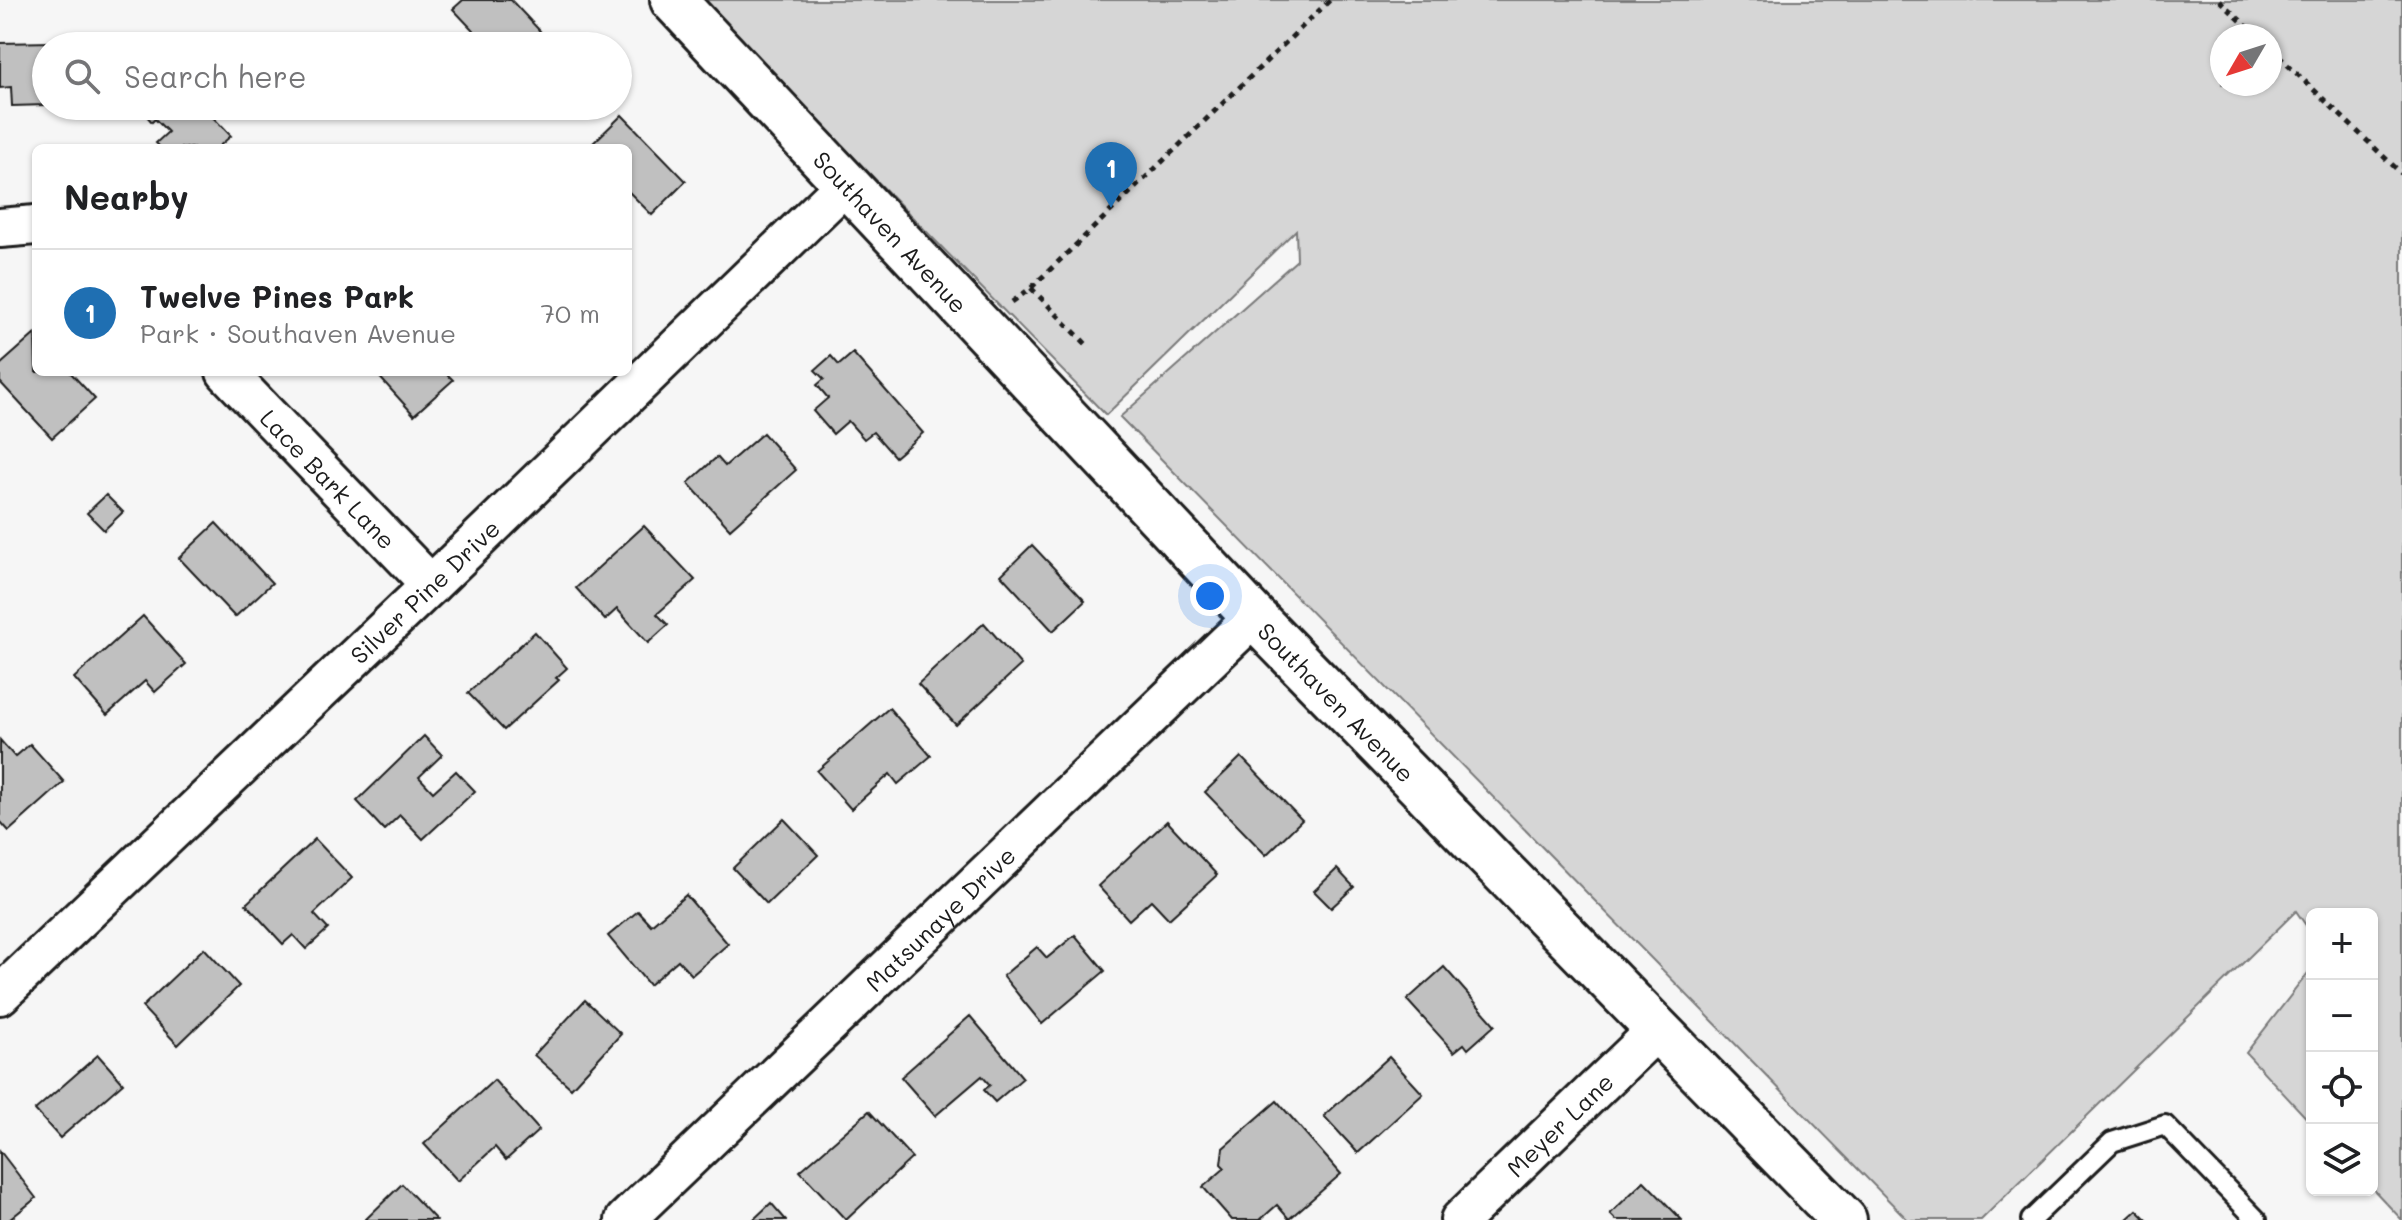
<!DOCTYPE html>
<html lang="en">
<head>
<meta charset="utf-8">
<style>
	body { margin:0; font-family:Mali,sans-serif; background:#f2f2f2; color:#202124 }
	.controls { position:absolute; right:24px; bottom:24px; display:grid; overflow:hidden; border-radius:12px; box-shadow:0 2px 6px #0004 }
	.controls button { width:72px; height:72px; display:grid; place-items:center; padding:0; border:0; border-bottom:2px solid #e0e0e0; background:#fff; color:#202124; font:40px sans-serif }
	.compass { position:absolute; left:2210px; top:24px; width:72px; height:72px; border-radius:50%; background:#fff; box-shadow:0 2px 6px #0004; rotate:231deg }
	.you { position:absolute; left:1210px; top:596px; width:28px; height:28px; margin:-20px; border:6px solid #fff; border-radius:50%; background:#1a73e8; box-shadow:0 0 0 12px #1a73e833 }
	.badge { display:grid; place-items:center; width:52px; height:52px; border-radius:50%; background:#1f6fb2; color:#fff; font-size:26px; font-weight:700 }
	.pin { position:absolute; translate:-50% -66px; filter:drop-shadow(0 2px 4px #0008) }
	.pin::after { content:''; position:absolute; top:42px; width:28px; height:24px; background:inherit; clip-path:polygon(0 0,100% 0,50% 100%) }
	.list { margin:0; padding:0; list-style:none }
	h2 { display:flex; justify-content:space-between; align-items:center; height:104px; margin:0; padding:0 32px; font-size:34px }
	h2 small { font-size:26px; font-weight:400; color:#757577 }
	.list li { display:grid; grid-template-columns:52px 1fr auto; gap:24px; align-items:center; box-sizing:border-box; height:128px; padding:0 32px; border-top:2px solid #e0e0e0 }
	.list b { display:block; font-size:30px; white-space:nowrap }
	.list p { margin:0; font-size:26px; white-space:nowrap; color:#757577 }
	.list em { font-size:26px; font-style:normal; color:#757577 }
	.icon { flex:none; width:44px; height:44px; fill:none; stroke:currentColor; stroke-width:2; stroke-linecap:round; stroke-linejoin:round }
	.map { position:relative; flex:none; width:2402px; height:1220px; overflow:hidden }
	.search { position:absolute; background:#fff; box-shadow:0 2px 6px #0004; left:32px; top:32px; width:600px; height:88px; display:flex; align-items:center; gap:20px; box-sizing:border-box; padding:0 28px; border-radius:44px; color:#757577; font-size:30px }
	.panel { position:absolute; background:#fff; box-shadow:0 2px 6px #0004; left:32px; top:144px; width:600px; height:232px; border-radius:12px }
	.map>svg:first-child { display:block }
	.green { fill:#d6d6d6; stroke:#797979; stroke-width:2; fill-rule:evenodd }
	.building { fill:#c0c0c0; stroke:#1c1c1c; stroke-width:2 }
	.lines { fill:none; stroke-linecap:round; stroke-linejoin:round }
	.service-casing { stroke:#1c1c1c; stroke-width:24 }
	.minor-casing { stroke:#1c1c1c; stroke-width:44 }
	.tertiary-casing { stroke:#1c1c1c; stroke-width:50 }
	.path { stroke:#1c1c1c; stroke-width:5; stroke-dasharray:6 6; stroke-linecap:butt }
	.service { stroke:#fff; stroke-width:18 }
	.minor { stroke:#fff; stroke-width:38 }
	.tertiary { stroke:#fff; stroke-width:44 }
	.labels { text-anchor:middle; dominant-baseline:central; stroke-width:6; stroke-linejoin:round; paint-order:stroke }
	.street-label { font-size:24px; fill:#1c1c1c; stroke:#fff }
</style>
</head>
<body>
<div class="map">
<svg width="2402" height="1220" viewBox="0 0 2402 1220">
	<rect width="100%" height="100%" fill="#f6f6f6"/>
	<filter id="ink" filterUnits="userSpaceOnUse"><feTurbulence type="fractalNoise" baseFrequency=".0125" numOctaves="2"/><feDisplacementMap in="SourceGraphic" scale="16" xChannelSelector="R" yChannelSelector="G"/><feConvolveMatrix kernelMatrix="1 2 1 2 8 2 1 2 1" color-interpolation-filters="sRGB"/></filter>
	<g filter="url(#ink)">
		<g class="green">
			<path d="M700,0H2402V1220L2372,1188V914H2312V934L2296,911L1981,1220H1908L1120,417L1297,260L1296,230L1106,415ZM2222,36H2270V84H2222Z"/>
			<path d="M2312,968V1124L2246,1053Z"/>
		</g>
		<g class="building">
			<path d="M463,0H511L540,31L525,46H488L453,9Z"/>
			<path d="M53,42V46H46V105L12,106L11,87L0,88V43Z"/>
			<path d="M138,106H202L231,136L217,148H161L156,143L168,132L155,119L152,122Z"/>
			<path d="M622,115L686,181L652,215L628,191V148H588Z"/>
			<path d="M35,334L36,372H70L95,399L52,438L0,382V365Z"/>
			<path d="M853,353L923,433L895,457L873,432L864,439L848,421L833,434L813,411L828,398L817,385L824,379L815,370L831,356L839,365Z"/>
			<path d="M375,372H445L453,380L414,415Z"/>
			<path d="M763,433L796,470L730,529L688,483L717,457L725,466Z"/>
			<path d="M106,495L123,512L104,530L87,513Z"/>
			<path d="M216,523L272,583L235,617L179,558Z"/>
			<path d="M644,526L695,580L657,614L668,625L648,643L617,609L605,620L576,588Z"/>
			<path d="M1032,545L1085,601L1053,631L1001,575Z"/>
			<path d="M143,616L186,664L155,692L145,681L107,715L74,678Z"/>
			<path d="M984,623L1021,665L956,725L918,684Z"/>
			<path d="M535,632L567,668L556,678L559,680L504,730L468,693Z"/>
			<path d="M889,708L931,756L898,784L890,774L851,809L817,771Z"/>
			<path d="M424,736L442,755L419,777L433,792L456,771L475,791L423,839L400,815L384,830L357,801Z"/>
			<path d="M0,740L15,757L30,744L64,782L9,831L0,821Z"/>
			<path d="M1241,757L1302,820L1266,855L1205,792Z"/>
			<path d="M784,819L818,855L767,904L733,868Z"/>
			<path d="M1167,821L1217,875L1169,919L1151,900L1129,920L1098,886Z"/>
			<path d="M315,839L352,878L314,914L328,929L306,949L293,935L283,944L246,904Z"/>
			<path d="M1337,869L1354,887L1331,908L1314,891Z"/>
			<path d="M686,895L728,944L692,975L678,960L649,985L608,936L638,911L651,925Z"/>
			<path d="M1075,935L1105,971L1042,1024L1003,976L1037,947L1047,958Z"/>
			<path d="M204,948L239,986L178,1045L142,1007Z"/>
			<path d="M1444,967L1495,1025L1468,1049L1464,1044L1454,1052L1407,1000Z"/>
			<path d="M585,1000L621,1034L571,1088L534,1055Z"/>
			<path d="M970,1016L1023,1078L995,1102L984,1090L990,1085L982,1076L935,1116L901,1077Z"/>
			<path d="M98,1055L123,1083L60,1138L35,1110Z"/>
			<path d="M1389,1057L1423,1094L1358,1153L1324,1116Z"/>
			<path d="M494,1080L539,1130L506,1160L495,1147L458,1181L424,1144Z"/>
			<path d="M1277,1101L1341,1174L1289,1219L1277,1205L1260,1220H1232L1203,1187L1225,1168L1221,1164L1223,1148Z"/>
			<path d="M869,1111L912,1158L846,1220L800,1171Z"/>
			<path d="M0,1151L36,1198L9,1220H0Z"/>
			<path d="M1644,1181L1682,1220H1616L1610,1214Z"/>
			<path d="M402,1184L436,1220H365Z"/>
			<path d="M771,1203L786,1220H753Z"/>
			<path d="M2137,1210L2147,1220H2126Z"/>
		</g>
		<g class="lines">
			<defs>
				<path id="service" d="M2031,1220L2112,1142L2165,1125L2257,1220"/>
				<g id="minor">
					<path d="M0,228L36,225"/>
					<path id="s1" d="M226,372L431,585"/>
					<path id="s2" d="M0,995L431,585L847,183"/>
					<path id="s3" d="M625,1220L1254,617"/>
					<path id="s4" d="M1460,1220L1659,1028"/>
				</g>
				<g id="tertiary">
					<path id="s5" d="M673,0L1254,617L1844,1220"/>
				</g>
			</defs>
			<use href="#service" class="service-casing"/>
			<use href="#minor" class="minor-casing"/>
			<use href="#tertiary" class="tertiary-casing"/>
			<g class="path">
				<path d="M2219,0L2257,36"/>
				<path d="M2270,48L2402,174"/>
				<path d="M1031,288L1087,345"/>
				<path d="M1012,302L1031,288L1330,0"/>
			</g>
			<use href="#service" class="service"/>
			<use href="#minor" class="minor"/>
			<use href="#tertiary" class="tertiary"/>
		</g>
	</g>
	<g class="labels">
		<g class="street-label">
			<text stroke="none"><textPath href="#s5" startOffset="318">Southaven Avenue</textPath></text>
			<text stroke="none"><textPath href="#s1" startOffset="148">Lace Bark Lane</textPath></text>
			<text stroke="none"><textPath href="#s2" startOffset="586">Silver Pine Drive</textPath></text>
			<text stroke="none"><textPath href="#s5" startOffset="966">Southaven Avenue</textPath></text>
			<text stroke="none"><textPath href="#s3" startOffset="436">Matsunaye Drive</textPath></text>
			<text stroke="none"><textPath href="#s4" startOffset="138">Meyer Lane</textPath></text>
		</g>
	</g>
</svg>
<div class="controls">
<button>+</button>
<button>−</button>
<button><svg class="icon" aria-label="locate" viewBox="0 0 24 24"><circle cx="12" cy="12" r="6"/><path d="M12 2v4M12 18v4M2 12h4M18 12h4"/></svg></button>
<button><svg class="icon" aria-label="layers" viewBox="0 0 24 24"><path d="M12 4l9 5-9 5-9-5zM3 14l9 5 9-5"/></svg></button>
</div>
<svg class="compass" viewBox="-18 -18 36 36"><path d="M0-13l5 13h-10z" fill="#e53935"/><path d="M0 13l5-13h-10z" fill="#757577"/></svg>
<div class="you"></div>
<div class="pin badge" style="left:1111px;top:208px">1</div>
<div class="search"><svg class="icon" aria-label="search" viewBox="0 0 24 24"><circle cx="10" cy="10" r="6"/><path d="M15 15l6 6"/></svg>Search here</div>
<section class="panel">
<h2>Nearby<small></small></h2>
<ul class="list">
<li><span class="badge">1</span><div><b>Twelve Pines Park</b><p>Park · Southaven Avenue</p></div><em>70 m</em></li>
</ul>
</section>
</div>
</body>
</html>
